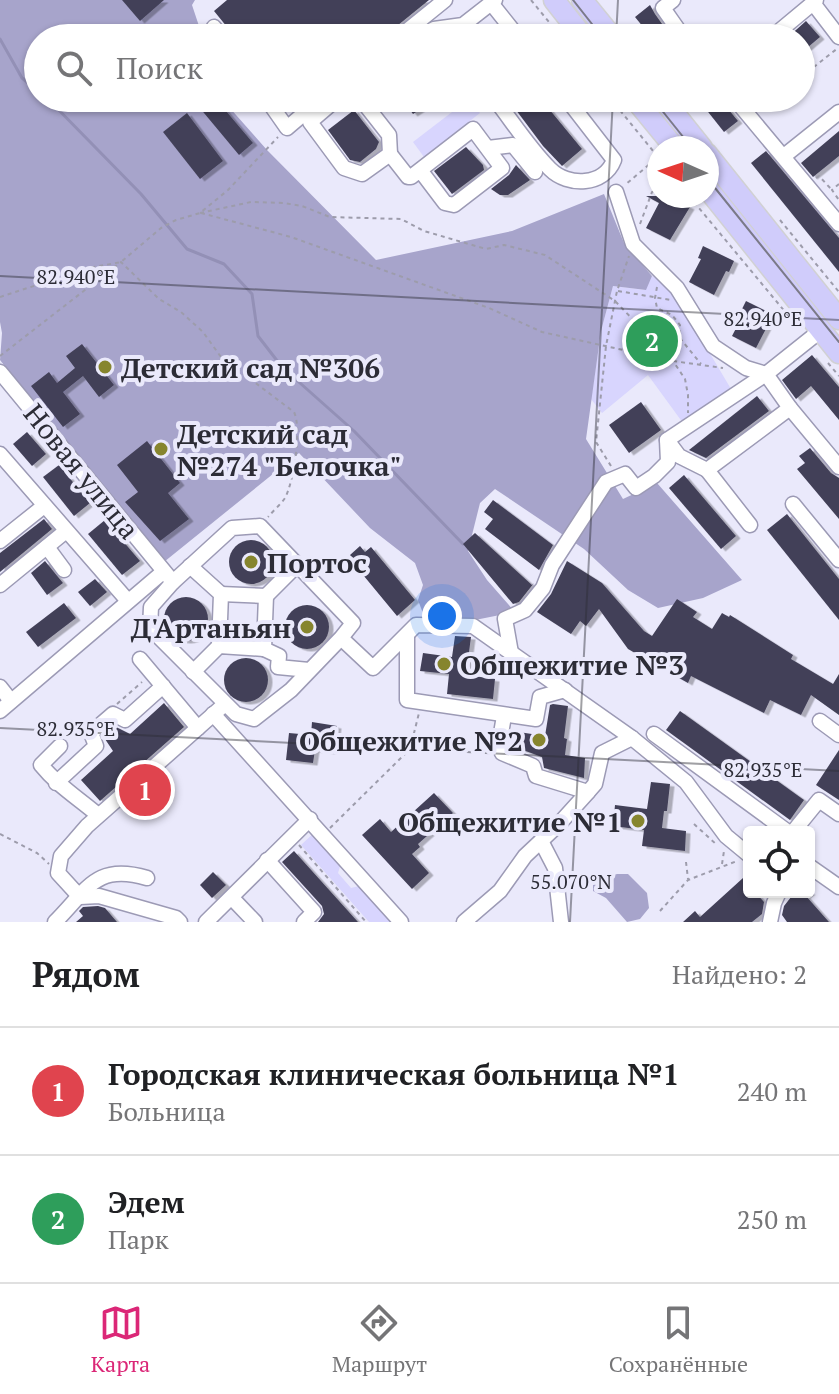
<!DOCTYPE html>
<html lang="ru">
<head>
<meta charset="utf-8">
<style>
	body { margin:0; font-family:"PT Serif",serif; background:#f2f2f2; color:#202124 }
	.controls { position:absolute; right:24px; bottom:24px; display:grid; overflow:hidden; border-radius:8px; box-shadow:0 2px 6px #0004 }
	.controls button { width:72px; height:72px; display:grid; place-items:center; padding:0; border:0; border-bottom:2px solid #e0e0e0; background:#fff; color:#202124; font:40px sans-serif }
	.compass { position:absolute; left:647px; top:136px; width:72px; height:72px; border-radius:50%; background:#fff; box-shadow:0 2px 6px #0004; rotate:273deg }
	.you { position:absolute; left:442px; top:616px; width:28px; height:28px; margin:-20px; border:6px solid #fff; border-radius:50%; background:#1a73e8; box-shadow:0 0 0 12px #1a73e833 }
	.badge { display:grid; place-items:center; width:52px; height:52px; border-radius:50%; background:#db2777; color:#fff; font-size:26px; font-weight:700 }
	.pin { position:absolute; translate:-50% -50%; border:4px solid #fff; box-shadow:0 2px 8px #0006 }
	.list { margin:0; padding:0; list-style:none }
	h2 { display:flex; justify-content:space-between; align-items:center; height:104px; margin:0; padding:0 32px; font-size:34px }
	h2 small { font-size:26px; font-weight:400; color:#757577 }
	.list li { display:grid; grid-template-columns:52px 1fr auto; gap:24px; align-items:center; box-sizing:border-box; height:128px; padding:0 32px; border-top:2px solid #e0e0e0 }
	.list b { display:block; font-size:30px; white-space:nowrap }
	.list p { margin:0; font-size:26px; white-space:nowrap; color:#757577 }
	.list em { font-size:26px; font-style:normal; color:#757577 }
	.icon { flex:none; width:44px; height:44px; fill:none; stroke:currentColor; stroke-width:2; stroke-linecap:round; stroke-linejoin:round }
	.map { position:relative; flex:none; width:839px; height:922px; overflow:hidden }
	.search { position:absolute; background:#fff; box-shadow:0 2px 6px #0004; left:24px; right:24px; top:24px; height:88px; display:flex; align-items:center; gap:20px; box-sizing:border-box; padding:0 28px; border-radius:44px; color:#757577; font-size:30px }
	.sheet { height:360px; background:#fff }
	nav { display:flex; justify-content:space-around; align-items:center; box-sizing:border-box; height:112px; border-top:2px solid #e0e0e0; background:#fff; font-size:22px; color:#757577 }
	nav a { display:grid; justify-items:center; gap:4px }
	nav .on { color:#db2777 }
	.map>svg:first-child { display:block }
	.green { fill:#d8d5fe }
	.forest { fill:#a7a4cb }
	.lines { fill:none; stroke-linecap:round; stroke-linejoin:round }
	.stream { stroke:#9390b6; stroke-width:3 }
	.building { fill:#434158; filter:url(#shadow) }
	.minor-casing { stroke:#9c9ab5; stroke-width:17 }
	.highway-casing { stroke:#d1d1d3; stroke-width:23 }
	.path { stroke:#9d9cab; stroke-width:2; stroke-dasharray:4 4; stroke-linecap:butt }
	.minor { stroke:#fff; stroke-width:14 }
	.highway { stroke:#d0ccfb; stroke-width:20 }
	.tram { stroke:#7b7a88; stroke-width:2 }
	.ticks { fill:none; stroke:#2c2c36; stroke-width:2; stroke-opacity:0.45 }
	.poi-dot { fill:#86852e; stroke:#eae9fb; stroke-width:3 }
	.labels { text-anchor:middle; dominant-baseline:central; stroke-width:8; stroke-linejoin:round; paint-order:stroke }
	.poi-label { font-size:28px; font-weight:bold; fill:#2c2c36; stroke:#eae9fb; text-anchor:start }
	.street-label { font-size:28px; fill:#2c2c36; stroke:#eae9fb }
	.ticks-label { font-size:20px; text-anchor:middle; fill:#2c2c36; stroke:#eae9fb; stroke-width:8; stroke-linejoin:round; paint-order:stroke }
</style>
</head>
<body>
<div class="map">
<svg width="839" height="922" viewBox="0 0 839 922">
	<defs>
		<filter id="shadow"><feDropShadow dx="4.5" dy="2.5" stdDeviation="0" flood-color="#0004"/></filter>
	</defs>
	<rect width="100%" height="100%" fill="#eae9fb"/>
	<g class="green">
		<path d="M469,99L480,113L424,157L413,142Z"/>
		<path d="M652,276L670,286L731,389L683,423L648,375L602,413L591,399L601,331L613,286L645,290Z"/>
		<path d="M316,831L342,860L338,873L351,888L363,885L397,922H369L301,845Z"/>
	</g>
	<g class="forest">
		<path d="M0,0H195L192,5L203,38H38V98H221L267,150L376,260L512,231L604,194L624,243L652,276L646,290L613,286L601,331L586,439L623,499L657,483L742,580L703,598L658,608L628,590L584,549L495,489L480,503L468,551L487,580L515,612L470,621L424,616L418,600L423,585L415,563L370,528L299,453L159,566L0,360L2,333L0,322Z"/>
		<path d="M617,874H628L647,893L649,908L640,919L627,922L606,898L593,891V882Z"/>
	</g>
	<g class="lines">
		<g class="stream">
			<path d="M0,39L22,78L38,91"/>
			<path d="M47,98L141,194L187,249L224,264L252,294L258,336L282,367L354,431L463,544"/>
		</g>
	</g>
	<g class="building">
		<path d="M122,0H164L140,21Z"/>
		<path d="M227,0H429L392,30L388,38H236L214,11Z"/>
		<path d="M650,5L655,14L672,38H652L635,17Z"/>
		<path d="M806,21L820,37L801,53V38H787Z"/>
		<path d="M209,98H215L253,143L239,155L199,107Z"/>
		<path d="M401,98H438L413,114Z"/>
		<path d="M507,98H540L582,149L562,166L543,146Z"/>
		<path d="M697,98H719L738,121L724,132Z"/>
		<path d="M354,110L379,142L376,149L360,162L350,160L328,130Z"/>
		<path d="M187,113L223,161L200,179L163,132Z"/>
		<path d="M839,131V156L813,177L801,163Z"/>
		<path d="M466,147L483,165L484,170L452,194L434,171Z"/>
		<path d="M766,151L839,238V272L751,163Z"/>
		<path d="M516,165L530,180L508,195H500L491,189L509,175Z"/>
		<path d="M646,196H667L690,207L670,240L646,228L659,203Z"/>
		<path d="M703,246L734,261L729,272L726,271L714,295L689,282L701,259L698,258Z"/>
		<path d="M746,301L776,316L772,324L769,323L756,348L732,336L745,311L742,309Z"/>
		<path d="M82,344L114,385L99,397L83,376L63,392L80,414L63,427L31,386L49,372L57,383L75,368L66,356Z"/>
		<path d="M812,355L839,387V420L811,386L796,399L782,380Z"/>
		<path d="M757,396L769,411L706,458L689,450Z"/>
		<path d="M641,402L661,430L629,453L609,425Z"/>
		<path d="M27,432L46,454L32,466L13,444Z"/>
		<path d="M147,441L180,483L168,493L189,519L160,541L125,502L138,492L117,465Z"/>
		<path d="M810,448L831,473L839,478V519L797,469L805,463L799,456Z"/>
		<path d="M59,465L90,503L74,516L43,477Z"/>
		<path d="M684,475L736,536L721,549L669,488Z"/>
		<path d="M493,500L553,545L539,570L485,529L493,519L484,512Z"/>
		<path d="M787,514L839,579V620L767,530Z"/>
		<path d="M44,519L52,529L0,572V553Z"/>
		<path d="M105,520L140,561L122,575L88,534Z"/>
		<path d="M475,533L532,585L534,583L519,602L513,604L463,544Z"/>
		<circle cx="251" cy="562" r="22"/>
		<path d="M360,546L365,552L371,547L415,600L397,616L354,564L356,562L350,555Z"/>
		<path d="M45,561L63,583L47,595L31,573Z"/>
		<path d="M567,561L602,583L644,631L652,636L677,599L697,612L693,617L712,629L722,613L729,617L730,615L793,655L791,659L833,684L839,674V715L811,695L801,715L770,700L764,713L691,676L688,683L628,649L599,609L586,626L580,621L571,634L537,612L551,594Z"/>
		<path d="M95,579L107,592L90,606L78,592Z"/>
		<circle cx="186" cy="619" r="22"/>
		<path d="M64,603L76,618L38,647L26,632Z"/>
		<circle cx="307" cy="627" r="22"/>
		<path d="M455,636L471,637L466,675L495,679L493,699L447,694L449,674L420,671L423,653L452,657Z"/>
		<circle cx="246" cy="680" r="22"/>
		<path d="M164,703L184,727L100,801L81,780L113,751L103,736L114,726L130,734Z"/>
		<path d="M553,704L568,706L564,738L567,739L565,755L585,758L584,778L544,768L542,757L512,746V731L545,736L550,705Z"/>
		<path d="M680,711L804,800L790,820L666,730Z"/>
		<path d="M312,722L337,726L334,752L315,750L313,763L286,760L289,733L311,735Z"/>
		<path d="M839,750V800L816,785Z"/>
		<path d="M651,782L670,784L667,811H664L662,828L686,831L685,851L642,846L644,830L613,826L615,805L647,809Z"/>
		<path d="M434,793L453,813L418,844L420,847L412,854L429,873L412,889L362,835L380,819L391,832Z"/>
		<path d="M294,851L358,922H318L324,914L322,906L282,862Z"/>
		<path d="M213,872L226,885L212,898L200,885Z"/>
		<path d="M743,878L749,886V892H755L764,902L762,914L752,922H683L695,911L700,917Z"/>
		<path d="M795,892H811L806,896L829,922H787L782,915L784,906Z"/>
		<path d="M98,906L105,908L117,922H76L83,916L79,911L83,907Z"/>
	</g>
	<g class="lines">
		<defs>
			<g id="minor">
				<path d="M673,0L663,8L684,38"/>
				<path d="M816,0L813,3L839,37"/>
				<path d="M491,3L519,38"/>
				<path d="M214,27L222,38"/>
				<path d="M398,38L445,0"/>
				<path d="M415,38L434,29L463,25L495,0"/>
				<path d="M771,38L813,3"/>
				<path d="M266,98L287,128L314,105"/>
				<path d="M338,98L310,122L344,168L362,174L390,154L408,177H411L473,129L502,168L454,205L445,203L420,170"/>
				<path d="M360,98L389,135L390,154"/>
				<path d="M494,98C512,121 529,148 550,169C568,187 604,186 614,160L566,98"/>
				<path d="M734,98L839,224"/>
				<path d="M488,148L513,145L535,172"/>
				<path d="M784,156L839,112"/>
				<path d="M616,192L633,244L677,288L713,346L746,368L766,374L790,408"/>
				<path d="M0,372L173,582"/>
				<path d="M0,454L128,601"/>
				<path d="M707,470L679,456L667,440L766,374L820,331"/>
				<path d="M793,504L839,560"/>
				<path d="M750,525L707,470L790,408L839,467"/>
				<path d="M0,541L44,506"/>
				<path d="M47,547L64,570"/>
				<path d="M190,566L221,594L219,646"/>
				<path d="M0,585L66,531"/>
				<path d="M221,594L266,596L297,565"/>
				<path d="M266,596L264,649L279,656L278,667L309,670"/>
				<path d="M407,637V700L536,719L540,697L565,690"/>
				<path d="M341,638L291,690L254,719L236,714L150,628L151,607L173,582L232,528L260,526L353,623L341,638L373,668L416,625L473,626L632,738L686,782L726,836L749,855"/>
				<path d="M511,653L505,619L525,610L543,588L552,565L606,482L625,474L636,488L654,476L668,462L667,440"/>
				<path d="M140,659L198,728"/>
				<path d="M193,672L219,646L264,649"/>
				<path d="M0,687L11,701"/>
				<path d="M0,711L163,572"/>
				<path d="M213,714L401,922"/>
				<path d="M504,716L499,745L502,753L533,766L536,776L588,792L595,784L602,753L632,738"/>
				<path d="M820,721L839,735"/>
				<path d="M654,734L788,832"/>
				<path d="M60,746L41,765C57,785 78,798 98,815"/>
				<path d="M56,783L96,746L91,733L113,714L125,720L163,686"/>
				<path d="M793,832L819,800L839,814"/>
				<path d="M541,841L555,868L561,922"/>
				<path d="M267,860L314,912L304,922"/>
				<path d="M809,866L839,887"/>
				<path d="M232,898L255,922"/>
				<path d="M55,922C88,889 96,863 147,878"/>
				<path d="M180,922L176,918L99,896L80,897L58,873L61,856L87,826L225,704"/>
				<path d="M206,922L310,819"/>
				<path d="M464,922L500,891L525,856L559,824L588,792"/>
				<path d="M770,922L774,903L779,892"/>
			</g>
			<g id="highway">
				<path d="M554,0L584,38"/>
				<path d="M582,0L613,38"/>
				<path d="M634,98L675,148"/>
				<path d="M662,98L702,148"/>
				<path d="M707,154L839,319"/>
				<path d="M707,188L839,353"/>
			</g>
		</defs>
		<use href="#minor" class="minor-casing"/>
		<use href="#highway" class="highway-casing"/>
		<g class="path">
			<path d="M531,0L562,38"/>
			<path d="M626,32L631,38"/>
			<path d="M801,77L838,48"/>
			<path d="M610,98L658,157L625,185"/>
			<path d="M759,111L775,98"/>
			<path d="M816,178L819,176L832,190"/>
			<path d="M839,184L832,190L839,200"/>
			<path d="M689,196L801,331"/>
			<path d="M200,213L251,202L284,203L302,206L330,217L401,219L424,231L486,249L504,245L545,255L615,301L673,361L685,379L688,395V413"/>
			<path d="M201,213L291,237L489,308L542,332L673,361L723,368"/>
			<path d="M780,220L839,292"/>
			<path d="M640,224L652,192L659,188"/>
			<path d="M657,287L655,298L657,308L672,315L680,325L679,337L701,364"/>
			<path d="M618,291L671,300"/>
			<path d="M0,297L89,268L121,262L161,228L176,220L200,213L228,190L278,137"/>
			<path d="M0,356L121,262L159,299L181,312L203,332L221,357L294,412C302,428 294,481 285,498C281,504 273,511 268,517"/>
			<path d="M828,363L839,376"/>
			<path d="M611,466L596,442L606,346L617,291L629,256"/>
			<path d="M117,704L142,682"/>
			<path d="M694,824L717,845"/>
			<path d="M330,828L410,749L419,713"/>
			<path d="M0,834L37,853L49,864"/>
			<path d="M299,845L366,922"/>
			<path d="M686,862L688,879"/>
			<path d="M722,864L724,851"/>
			<path d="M660,911L688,880L737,861"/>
		</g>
		<use href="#minor" class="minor"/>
		<use href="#highway" class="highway"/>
		<g class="tram">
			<path d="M573,0L603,38"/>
			<path d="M652,98L692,148"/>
			<path d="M707,178L839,342"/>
		</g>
	</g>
	<path class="ticks" d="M616,38L618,0M0,276L839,320M0,728L839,771M570,922L613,98"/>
	<g class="poi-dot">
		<circle cx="105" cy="367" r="8"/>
		<circle cx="161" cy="449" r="8"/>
		<circle cx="251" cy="562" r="8"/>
		<circle cx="307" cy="627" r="8"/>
		<circle cx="444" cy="664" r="8"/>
		<circle cx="539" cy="740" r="8"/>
		<circle cx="638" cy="821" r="8"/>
	</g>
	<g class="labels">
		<g class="poi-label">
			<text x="121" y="367">Детский сад №306</text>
			<text x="177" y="433">Детский сад<tspan x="177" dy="32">№274 "Белочка"</tspan></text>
			<text x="267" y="562">Портос</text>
			<text x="291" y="627" text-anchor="end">Д'Артаньян</text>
			<text x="460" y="664">Общежитие №3</text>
			<text x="523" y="740" text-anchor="end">Общежитие №2</text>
			<text x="622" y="821" text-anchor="end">Общежитие №1</text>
		</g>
		<g class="street-label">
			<text transform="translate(82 471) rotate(51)">Новая улица</text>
		</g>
	</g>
	<g class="ticks-label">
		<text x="76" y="284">82.940°E</text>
		<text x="763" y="326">82.940°E</text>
		<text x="76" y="736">82.935°E</text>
		<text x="763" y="777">82.935°E</text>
		<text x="571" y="889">55.070°N</text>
	</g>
</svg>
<div class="controls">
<button><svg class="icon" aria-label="locate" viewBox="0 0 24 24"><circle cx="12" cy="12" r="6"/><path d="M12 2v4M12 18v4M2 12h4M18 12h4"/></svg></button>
</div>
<svg class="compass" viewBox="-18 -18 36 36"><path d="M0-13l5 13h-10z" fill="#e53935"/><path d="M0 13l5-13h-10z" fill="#757577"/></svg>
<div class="you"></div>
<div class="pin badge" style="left:145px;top:790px;background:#e0444e">1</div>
<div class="pin badge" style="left:652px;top:341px;background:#2e9e5b">2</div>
<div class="search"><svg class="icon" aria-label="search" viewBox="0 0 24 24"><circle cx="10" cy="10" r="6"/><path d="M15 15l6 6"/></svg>Поиск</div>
</div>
<section class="sheet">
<h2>Рядом<small>Найдено: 2</small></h2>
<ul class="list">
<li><span class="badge" style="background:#e0444e">1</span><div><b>Городская клиническая больница №1</b><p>Больница</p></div><em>240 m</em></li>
<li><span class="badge" style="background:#2e9e5b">2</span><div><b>Эдем</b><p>Парк</p></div><em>250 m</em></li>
</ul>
</section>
<nav>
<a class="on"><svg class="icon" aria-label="map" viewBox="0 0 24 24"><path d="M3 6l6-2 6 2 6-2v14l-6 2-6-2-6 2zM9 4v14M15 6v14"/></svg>Карта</a>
<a><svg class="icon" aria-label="directions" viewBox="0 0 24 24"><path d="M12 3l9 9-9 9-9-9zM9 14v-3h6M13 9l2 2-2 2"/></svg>Маршрут</a>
<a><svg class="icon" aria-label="saved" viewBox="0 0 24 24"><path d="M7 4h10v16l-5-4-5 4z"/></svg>Сохранённые</a>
</nav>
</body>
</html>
